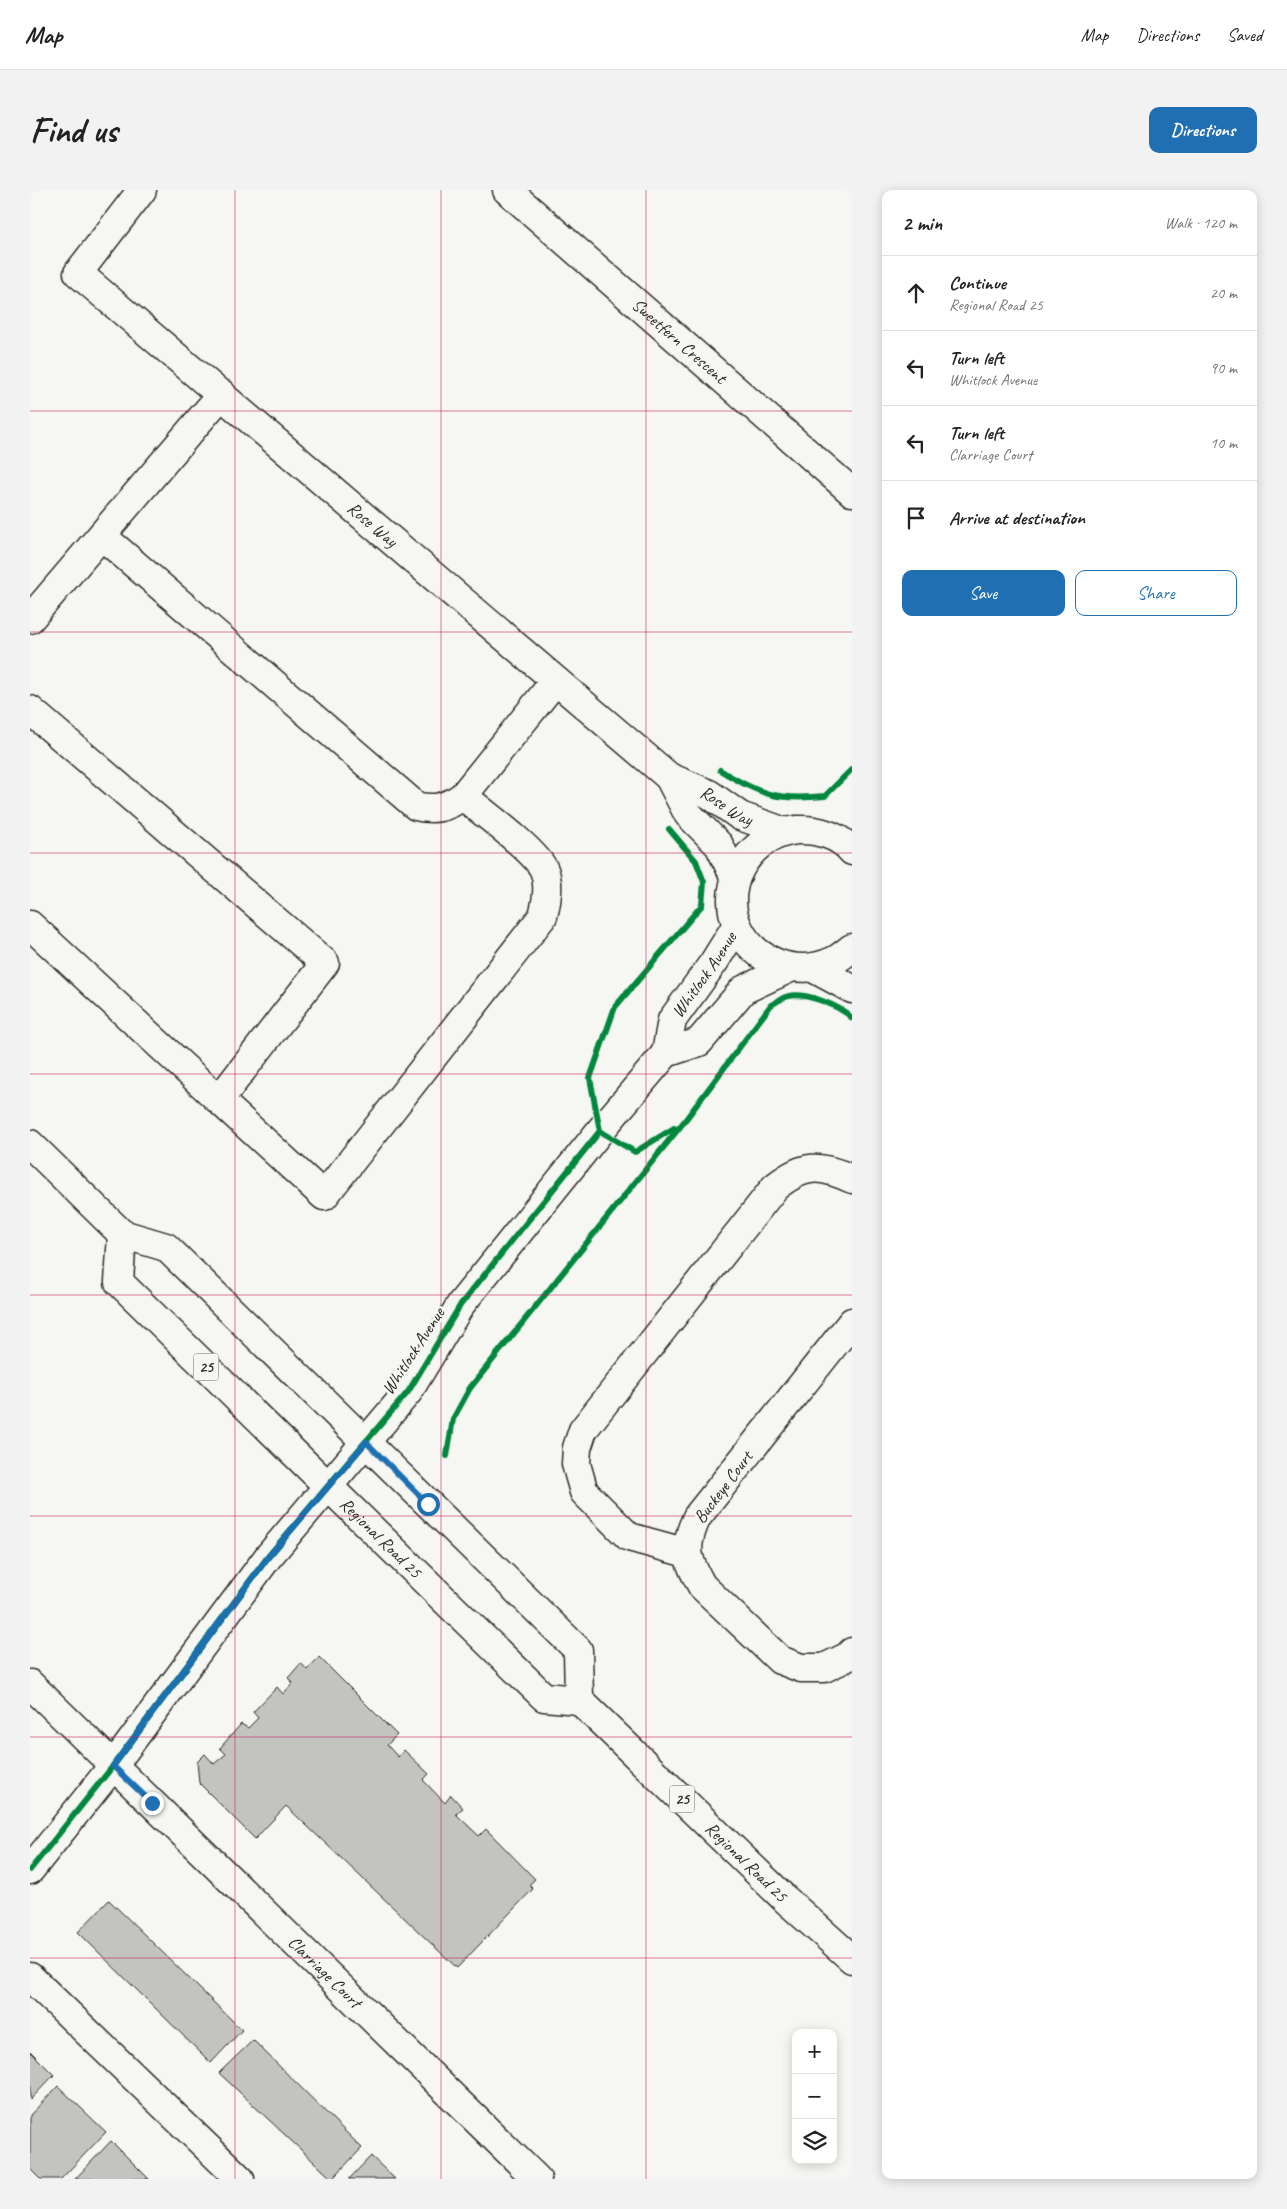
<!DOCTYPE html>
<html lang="en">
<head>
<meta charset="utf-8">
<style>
	body { margin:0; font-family:Caveat,sans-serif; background:#f2f2f2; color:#222 }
	.controls { position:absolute; right:15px; bottom:15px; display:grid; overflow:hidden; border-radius:10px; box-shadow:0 2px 12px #0003 }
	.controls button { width:45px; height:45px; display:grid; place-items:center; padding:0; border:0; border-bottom:1px solid #e0e0e0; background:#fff; color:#222; font:25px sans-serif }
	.stop { position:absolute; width:15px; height:15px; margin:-11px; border:4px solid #1f6fb2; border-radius:50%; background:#fff }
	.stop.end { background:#1f6fb2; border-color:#fff; box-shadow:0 1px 5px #0008 }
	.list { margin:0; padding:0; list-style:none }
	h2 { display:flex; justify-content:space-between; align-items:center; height:65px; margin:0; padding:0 20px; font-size:21px }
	h2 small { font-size:16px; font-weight:400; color:#767676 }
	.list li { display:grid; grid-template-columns:32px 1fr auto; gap:15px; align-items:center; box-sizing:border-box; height:75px; padding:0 20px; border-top:1px solid #e0e0e0 }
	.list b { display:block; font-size:19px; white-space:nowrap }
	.list p { margin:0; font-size:16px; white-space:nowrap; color:#767676 }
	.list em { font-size:16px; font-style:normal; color:#767676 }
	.actions { display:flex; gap:10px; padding:15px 20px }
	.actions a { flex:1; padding:11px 0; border:1px solid #1f6fb2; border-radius:10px; text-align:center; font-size:18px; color:#1f6fb2 }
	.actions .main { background:#1f6fb2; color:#fff }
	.icon { flex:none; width:28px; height:28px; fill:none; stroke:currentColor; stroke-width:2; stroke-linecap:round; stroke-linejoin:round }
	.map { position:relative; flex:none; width:822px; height:1989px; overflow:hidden; border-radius:10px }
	header { display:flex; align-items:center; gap:30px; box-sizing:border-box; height:70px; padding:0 25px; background:#fff; border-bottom:1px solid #e0e0e0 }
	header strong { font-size:24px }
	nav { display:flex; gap:28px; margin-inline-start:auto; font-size:18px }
	.intro { display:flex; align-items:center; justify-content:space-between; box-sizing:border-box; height:120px; padding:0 30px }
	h1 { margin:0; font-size:35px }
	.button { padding:12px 22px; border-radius:10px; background:#1f6fb2; color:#fff; font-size:18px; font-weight:700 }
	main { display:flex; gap:30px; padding:0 30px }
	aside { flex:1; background:#fff; border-radius:10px; box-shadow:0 2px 12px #0003 }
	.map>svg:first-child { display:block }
	.building { fill:#c3c3c0; stroke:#2b2b2b }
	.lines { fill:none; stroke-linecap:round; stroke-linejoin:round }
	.minor-casing { stroke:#2b2b2b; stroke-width:31 }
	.major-casing { stroke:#2b2b2b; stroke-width:31 }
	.minor { stroke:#f6f6f2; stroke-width:28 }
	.major { stroke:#f6f6f2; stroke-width:28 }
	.cycleway-casing { stroke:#f6f6f2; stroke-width:9 }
	.cycleway { stroke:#00873e; stroke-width:6 }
	.route { stroke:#1f6fb2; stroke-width:6 }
	.grid { fill:none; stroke:#c2185b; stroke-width:1; stroke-opacity:0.55 }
	.labels { text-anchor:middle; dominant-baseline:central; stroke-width:5; stroke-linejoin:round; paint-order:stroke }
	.shield { fill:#f6f6f2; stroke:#686867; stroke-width:1 }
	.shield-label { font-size:16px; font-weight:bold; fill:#2b2b2b }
	.street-label { font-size:18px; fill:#2b2b2b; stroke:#f6f6f2 }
</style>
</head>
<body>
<header>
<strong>Map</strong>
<nav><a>Map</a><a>Directions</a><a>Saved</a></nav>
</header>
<div class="intro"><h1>Find us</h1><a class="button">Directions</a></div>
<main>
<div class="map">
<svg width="822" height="1989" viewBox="0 0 822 1989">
	<rect width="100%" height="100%" fill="#f6f6f2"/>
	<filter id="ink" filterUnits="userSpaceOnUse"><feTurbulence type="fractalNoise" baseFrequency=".02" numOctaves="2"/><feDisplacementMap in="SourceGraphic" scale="10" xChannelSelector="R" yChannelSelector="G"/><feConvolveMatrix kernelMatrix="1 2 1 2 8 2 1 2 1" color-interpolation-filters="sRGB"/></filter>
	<g filter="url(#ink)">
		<g class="building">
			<path d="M289,1467L367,1545L357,1555L368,1567L374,1560L399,1584L393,1590L415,1613L421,1605L433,1618L426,1624L449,1646L456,1639L505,1689L499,1695L503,1699L427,1778L256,1616L225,1649L169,1593L167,1572L175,1564L184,1574L196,1564L190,1558L211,1534L218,1538L228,1528L223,1522L247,1497L253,1504L263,1493L258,1488L271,1473L277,1480Z"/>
			<path d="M79,1710L212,1840L181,1873L48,1742Z"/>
			<path d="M223,1850L332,1958L302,1989L189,1883Z"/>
			<path d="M0,1861L24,1885L0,1910Z"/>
			<path d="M28,1896L76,1942L31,1989H10L0,1979V1925Z"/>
			<path d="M81,1951L119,1989H45Z"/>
			<path d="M341,1966L365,1989H319Z"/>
		</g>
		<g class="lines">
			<defs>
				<g id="minor">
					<path id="s1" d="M112,0L48,83L639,587L679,604L710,626L755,642"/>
					<path id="s2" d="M477,0L822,302"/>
					<path d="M72,346L386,616C405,621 417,617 433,606L525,491"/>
					<path d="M0,429L192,204"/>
					<path d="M0,520L295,773L189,910L0,735"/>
					<path d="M639,587L658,624L689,655L705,688"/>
					<path d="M822,661C809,645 786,639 767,640C722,644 689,692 707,735C723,772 767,788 803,771C810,768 816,762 822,758"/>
					<path d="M783,778L822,799"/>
					<path id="s3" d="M636,863L642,830L684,772L707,735"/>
					<path d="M189,910L294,1006L513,726C517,711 520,694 514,680C506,661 451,621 433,606"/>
					<path d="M822,1132L667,1327C653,1357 656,1368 672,1396L750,1470L771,1478H794L817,1467L822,1462"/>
					<path d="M657,1363L599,1347L554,1302L546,1274L547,1258L553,1240L745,997C774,974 789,974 822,989"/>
					<path id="s4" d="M0,1494L507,1989"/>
					<path d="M0,1680L83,1576L238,1367L378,1202L431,1114L570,941L636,863L669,852L713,800L760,778"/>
					<path d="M0,1787L210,1989"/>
				</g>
				<g id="major">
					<path d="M0,954L92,1044L136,1057L548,1460L549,1510"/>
					<path id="s5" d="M92,1044L89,1092L514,1507L549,1510L755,1709L822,1769"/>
				</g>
			</defs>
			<use href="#minor" class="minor-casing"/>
			<use href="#major" class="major-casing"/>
			<use href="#minor" class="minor"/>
			<use href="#major" class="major"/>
			<defs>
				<g id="cycleway">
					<path d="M690,580C730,605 748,611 795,606L822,579"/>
					<path d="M639,639L666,671L674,692L672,715L585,817L560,888L570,941L605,962L644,938"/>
					<path d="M417,1266L423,1229L440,1198L653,933L741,815C747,812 753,807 759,806C776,802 810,816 822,828"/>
					<path d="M0,1680L83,1576L238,1367L378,1202L431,1114L570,941"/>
				</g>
			</defs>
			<use href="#cycleway" class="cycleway-casing"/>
			<use href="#cycleway" class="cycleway"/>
		</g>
	</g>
	<g class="lines" filter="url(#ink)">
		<path class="route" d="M122,1613L83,1576L238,1367L336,1252L398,1314"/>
	</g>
	<path class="grid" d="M205,0V1989M411,0V1989M616,0V1989M0,221H822M0,442H822M0,663H822M0,884H822M0,1105H822M0,1326H822M0,1547H822M0,1768H822"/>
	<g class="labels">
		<g class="shield">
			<rect x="163.5" y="1163.5" width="25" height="27" rx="4"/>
			<rect x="639.5" y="1595.5" width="25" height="27" rx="4"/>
		</g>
		<g class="shield-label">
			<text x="176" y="1177">25</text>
			<text x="652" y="1609">25</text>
		</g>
		<g class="street-label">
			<text stroke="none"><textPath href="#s2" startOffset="229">Sweetfern Crescent</textPath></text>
			<text stroke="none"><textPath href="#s1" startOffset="492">Rose Way</textPath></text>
			<text stroke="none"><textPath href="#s1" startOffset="946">Rose Way</textPath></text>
			<text stroke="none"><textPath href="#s3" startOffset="89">Whitlock Avenue</textPath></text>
			<text transform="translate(383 1161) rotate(-57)">Whitlock Avenue</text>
			<text transform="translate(693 1297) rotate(-53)">Buckeye Court</text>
			<text stroke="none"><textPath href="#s5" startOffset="414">Regional Road 25</textPath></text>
			<text stroke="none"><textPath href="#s5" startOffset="910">Regional Road 25</textPath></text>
			<text stroke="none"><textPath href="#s4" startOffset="412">Clarriage Court</textPath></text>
		</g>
	</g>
</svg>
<div class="controls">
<button>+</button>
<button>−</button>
<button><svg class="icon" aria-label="layers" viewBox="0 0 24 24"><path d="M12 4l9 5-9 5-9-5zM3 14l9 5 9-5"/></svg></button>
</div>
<div class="stop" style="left:398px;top:1314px"></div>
<div class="stop end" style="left:122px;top:1613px"></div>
</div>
<aside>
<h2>2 min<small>Walk · 120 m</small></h2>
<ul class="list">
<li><svg class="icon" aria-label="ahead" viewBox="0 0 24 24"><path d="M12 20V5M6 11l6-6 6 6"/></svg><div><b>Continue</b><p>Regional Road 25</p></div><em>20 m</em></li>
<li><svg class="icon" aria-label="left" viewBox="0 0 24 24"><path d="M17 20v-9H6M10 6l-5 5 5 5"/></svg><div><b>Turn left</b><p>Whitlock Avenue</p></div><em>90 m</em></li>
<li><svg class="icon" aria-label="left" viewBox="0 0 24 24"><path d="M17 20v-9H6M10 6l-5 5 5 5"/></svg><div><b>Turn left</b><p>Clarriage Court</p></div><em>10 m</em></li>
<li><svg class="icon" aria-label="arrive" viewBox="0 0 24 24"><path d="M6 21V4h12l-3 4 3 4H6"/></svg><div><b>Arrive at destination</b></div></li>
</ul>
<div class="actions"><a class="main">Save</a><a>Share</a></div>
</aside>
</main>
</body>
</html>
